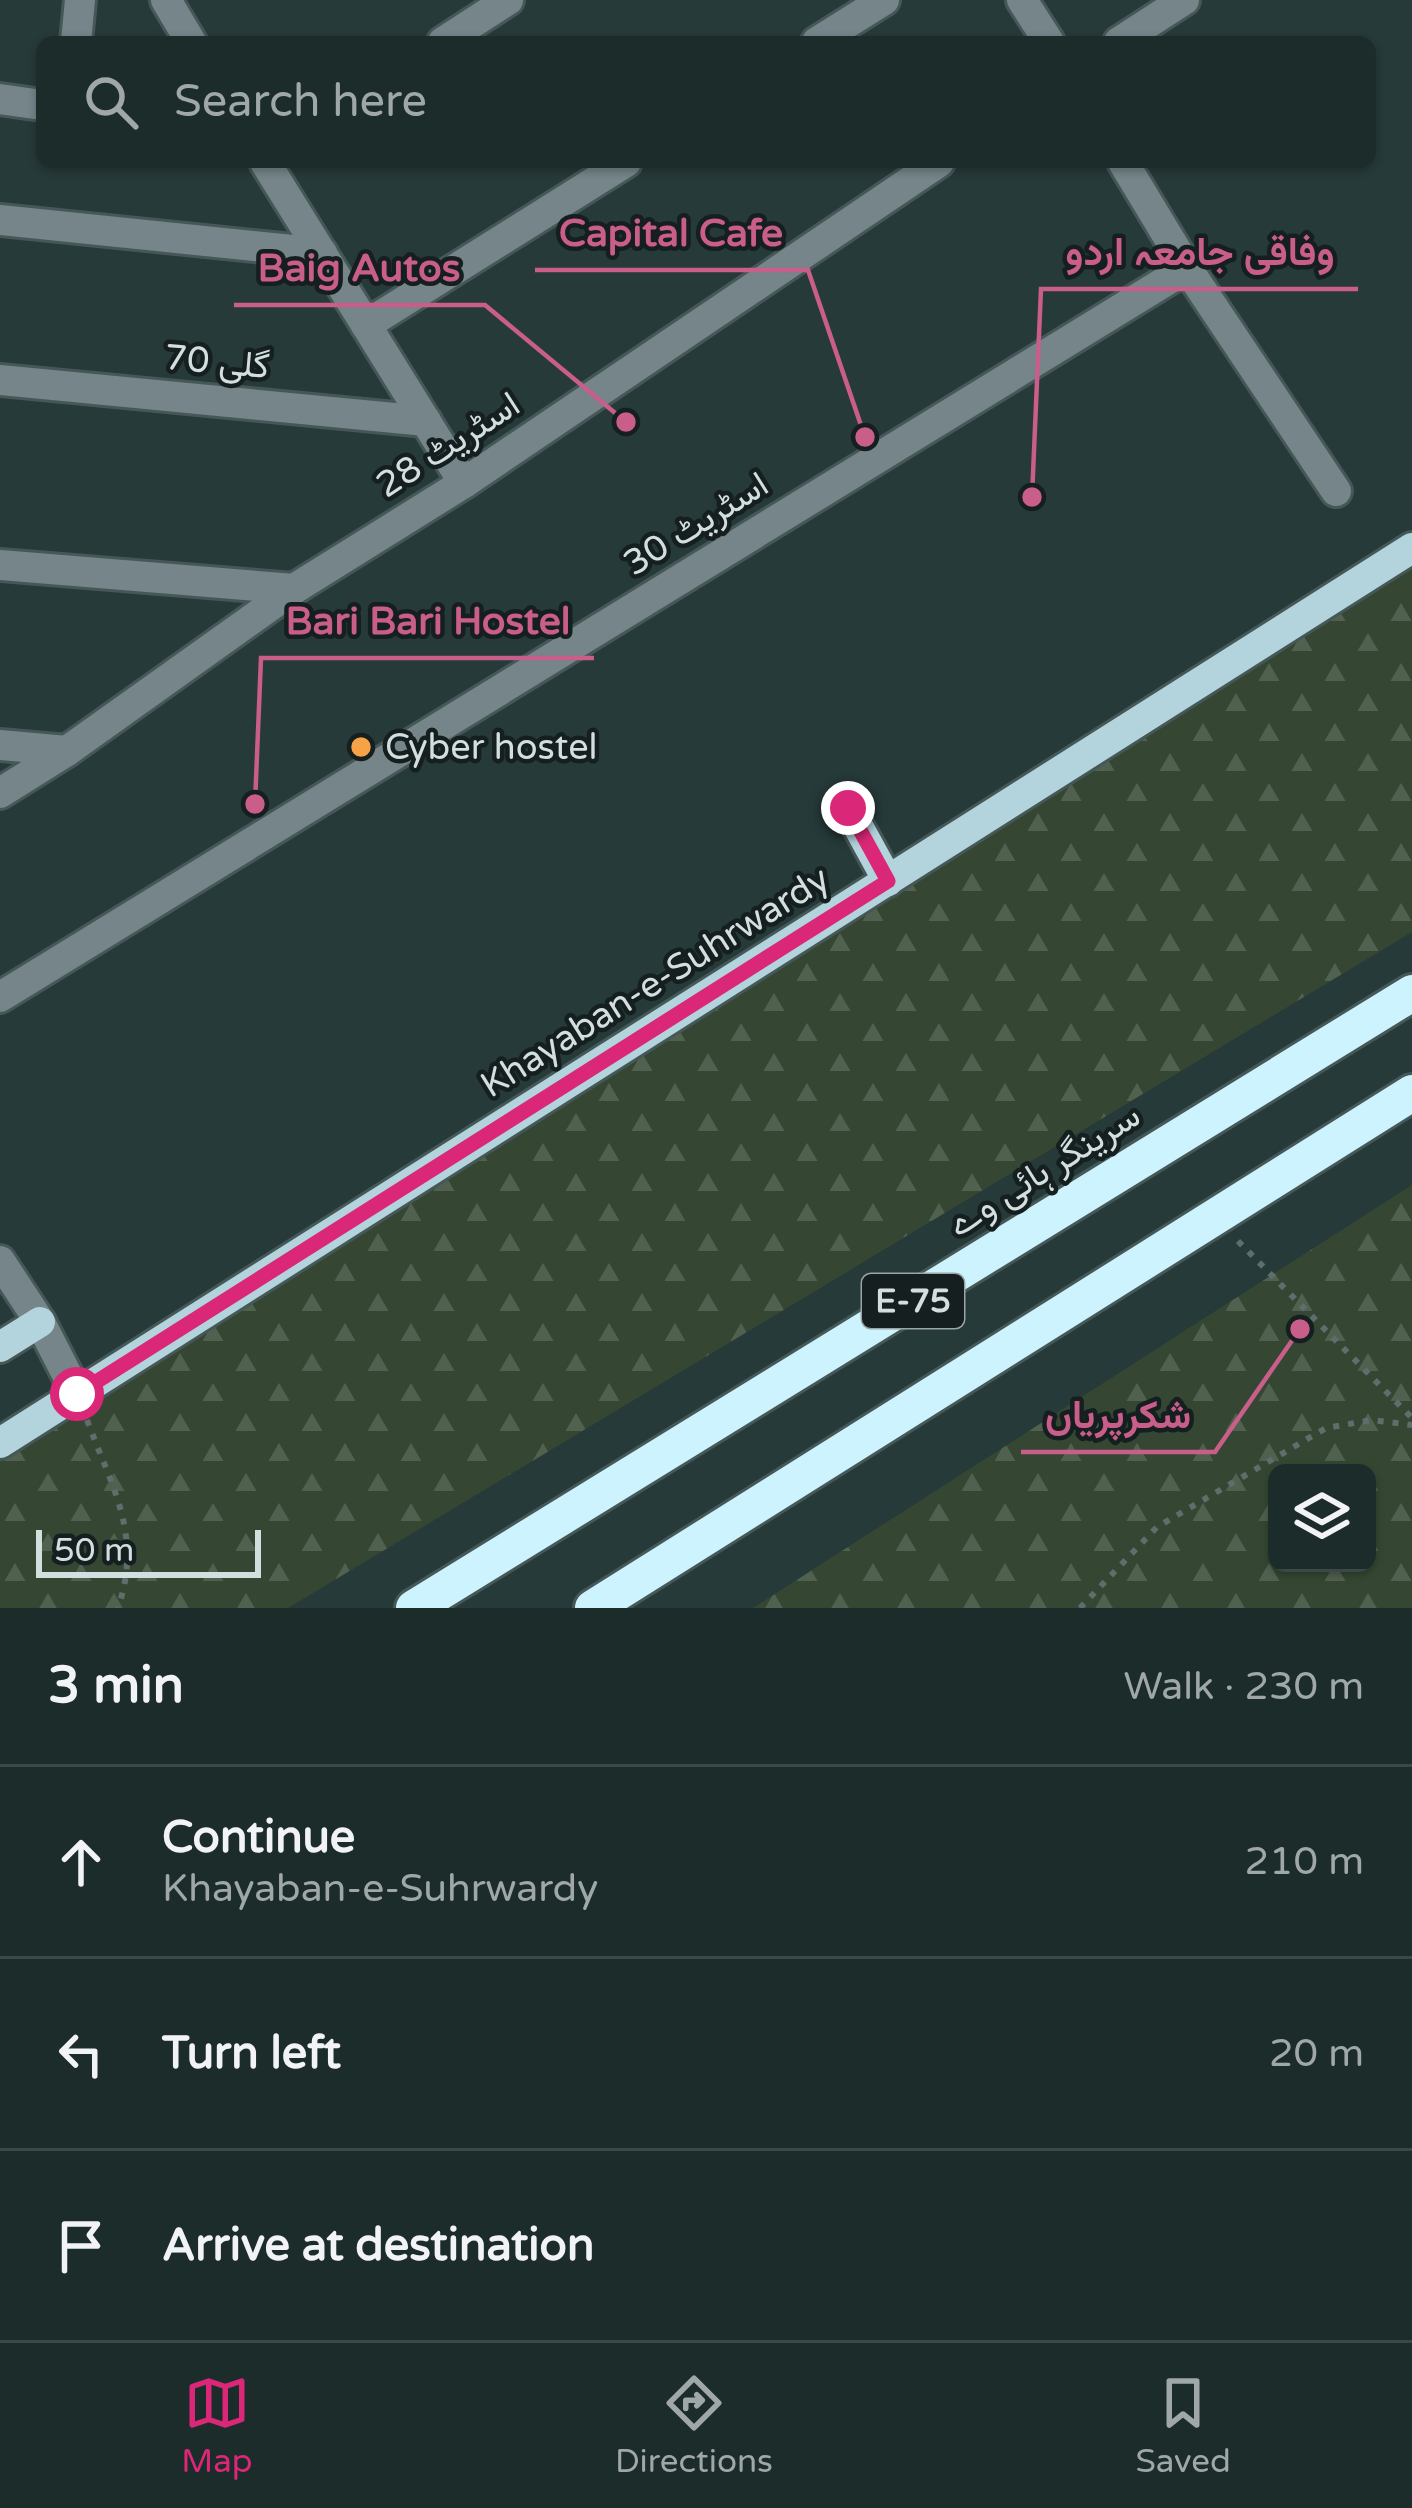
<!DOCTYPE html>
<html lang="en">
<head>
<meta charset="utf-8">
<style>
	body { margin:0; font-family:"Varela Round",Vazirmatn,sans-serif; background:#253433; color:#f1f3f6 }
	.controls { position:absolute; right:36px; bottom:36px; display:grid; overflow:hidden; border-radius:18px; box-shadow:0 3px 9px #0004 }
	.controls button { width:108px; height:108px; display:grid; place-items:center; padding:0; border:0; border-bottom:3px solid #3a4847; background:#1c2c2b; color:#f1f3f6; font:60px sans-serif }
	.scale { position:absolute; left:36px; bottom:30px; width:225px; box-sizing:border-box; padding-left:12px; border:6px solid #d3dfde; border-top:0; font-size:33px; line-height:42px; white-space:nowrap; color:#d3dfde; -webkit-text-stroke:9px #161f1f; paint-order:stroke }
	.stop { position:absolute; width:36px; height:36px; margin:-27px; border:9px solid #db2777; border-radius:50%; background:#fff }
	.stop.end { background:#db2777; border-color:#fff; box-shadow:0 3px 12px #0008 }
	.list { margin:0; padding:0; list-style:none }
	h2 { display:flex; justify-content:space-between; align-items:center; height:156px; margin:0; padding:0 48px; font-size:51px }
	h2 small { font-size:39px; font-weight:400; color:#a0a7a9 }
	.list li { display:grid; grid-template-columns:78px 1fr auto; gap:36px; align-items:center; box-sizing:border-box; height:192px; padding:0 48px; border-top:3px solid #3a4847 }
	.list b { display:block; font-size:45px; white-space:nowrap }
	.list p { margin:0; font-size:39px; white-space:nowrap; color:#a0a7a9 }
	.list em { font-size:39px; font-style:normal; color:#a0a7a9 }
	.icon { flex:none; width:66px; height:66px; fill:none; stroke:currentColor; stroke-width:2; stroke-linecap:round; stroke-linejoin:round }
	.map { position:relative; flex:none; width:1412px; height:1608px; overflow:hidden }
	.search { position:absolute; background:#1c2c2b; box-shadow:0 3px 9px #0004; left:36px; right:36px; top:36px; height:132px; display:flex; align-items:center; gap:30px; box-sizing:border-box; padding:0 42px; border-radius:18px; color:#a0a7a9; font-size:45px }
	.sheet { height:732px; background:#1c2c2b }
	nav { display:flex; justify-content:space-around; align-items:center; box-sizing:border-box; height:168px; border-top:3px solid #3a4847; background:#1c2c2b; font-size:33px; color:#a0a7a9 }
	nav a { display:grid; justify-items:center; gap:6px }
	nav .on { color:#db2777 }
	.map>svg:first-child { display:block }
	.forest { fill:url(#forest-firs); fill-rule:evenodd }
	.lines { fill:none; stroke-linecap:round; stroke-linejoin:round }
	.minor-casing { stroke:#455857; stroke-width:36 }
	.major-casing { stroke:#455857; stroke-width:36 }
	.highway-casing { stroke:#455857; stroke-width:42 }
	.path { stroke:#5d6e6d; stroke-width:6; stroke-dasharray:6 9; stroke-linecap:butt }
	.minor { stroke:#75858a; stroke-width:30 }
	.major { stroke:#b3d4dd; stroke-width:30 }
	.highway { stroke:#ccf3fe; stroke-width:36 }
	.route { stroke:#db2777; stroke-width:15 }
	.poi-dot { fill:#f6a247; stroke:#161f1f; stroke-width:4.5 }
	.labels { text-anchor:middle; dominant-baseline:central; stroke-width:9; stroke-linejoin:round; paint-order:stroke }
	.shield { fill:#161f1f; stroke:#9aa5a5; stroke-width:3 }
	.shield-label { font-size:33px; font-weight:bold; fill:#d3dfde }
	.street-label { font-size:36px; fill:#d3dfde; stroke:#161f1f }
	.poi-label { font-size:36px; fill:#d3dfde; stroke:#161f1f; text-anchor:start }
	.leader { fill:none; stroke:#c85e89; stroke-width:4.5 }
	.callout-dot { fill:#c85e89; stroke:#161f1f; stroke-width:4.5 }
	.callout-label { font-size:39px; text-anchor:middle; font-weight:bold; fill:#c85e89; stroke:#161f1f; stroke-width:9; stroke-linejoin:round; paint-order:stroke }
</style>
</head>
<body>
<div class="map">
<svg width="1412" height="1608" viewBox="0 0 1412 1608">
	<defs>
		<pattern id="forest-firs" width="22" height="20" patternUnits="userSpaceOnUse" patternTransform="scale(3)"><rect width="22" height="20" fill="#354732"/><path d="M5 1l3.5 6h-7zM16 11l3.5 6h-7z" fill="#51614f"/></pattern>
	</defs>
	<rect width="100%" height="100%" fill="#263a39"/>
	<g class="forest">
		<path d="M1412,566V932L288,1608H0V1449L998,829Z"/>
		<path d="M1412,1185V1608H753ZM1277,1473H1367V1563H1277Z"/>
	</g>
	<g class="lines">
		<defs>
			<g id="minor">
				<path d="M166,0L191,42"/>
				<path d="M1022,0L1049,42"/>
				<path d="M76,42L80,0"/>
				<path d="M443,42L508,0"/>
				<path d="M817,42L884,0"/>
				<path d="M1119,42L1184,0"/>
				<path d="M0,99L42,105"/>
				<path d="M265,162L464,483"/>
				<path d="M1123,162L1187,268L1336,491"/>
				<path d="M0,220L322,253"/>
				<path d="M366,325L626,162"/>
				<path d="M0,380L426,421"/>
				<path d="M0,565L294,589"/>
				<path d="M0,745L67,751"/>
				<path d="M0,793L67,751L294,589L464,483L939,162"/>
				<path d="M0,997L1187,268"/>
				<path d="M0,1261L40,1322L77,1394"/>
			</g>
			<g id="major">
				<path d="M848,808L888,881"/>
				<path d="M0,1347L40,1322"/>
				<path d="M0,1443L1412,548"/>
			</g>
			<g id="highway">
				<path d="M414,1608L1412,993"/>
				<path d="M593,1608L1412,1093"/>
			</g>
		</defs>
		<use href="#minor" class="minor-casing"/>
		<use href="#major" class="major-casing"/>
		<use href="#highway" class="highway-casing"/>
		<g class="path">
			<path d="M1238,1241L1412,1418"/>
			<path d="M87,1420C112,1488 143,1535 118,1608"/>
			<path d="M1080,1608L1157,1527L1326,1428L1372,1420L1412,1425"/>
		</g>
		<use href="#minor" class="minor"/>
		<use href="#major" class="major"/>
		<use href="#highway" class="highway"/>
	</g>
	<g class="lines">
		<path class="route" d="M77,1394L888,881L848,808"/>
	</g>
	<circle class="poi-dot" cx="361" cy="747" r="12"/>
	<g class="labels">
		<rect class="shield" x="862" y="1274" width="102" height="54" rx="9"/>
		<g class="shield-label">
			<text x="913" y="1301">E-75</text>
		</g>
		<g class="street-label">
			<text transform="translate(217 362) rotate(5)">گلی 70</text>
			<text transform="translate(448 445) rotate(-33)">اسٹریٹ 28</text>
			<text transform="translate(696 524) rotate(-32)">اسٹریٹ 30</text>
			<text transform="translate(655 982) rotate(-32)">Khayaban-e-Suhrwardy</text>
			<text transform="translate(1044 1170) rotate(-32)">سرینگر ہائی وے</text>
		</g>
		<g class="poi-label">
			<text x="385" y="747">Cyber hostel</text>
		</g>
	</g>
	<path class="leader" d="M865 437L808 270H535M1032 497L1041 289H1358M626 422L485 305H234M255 804L261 658H594M1300 1329L1215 1452H1021"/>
	<g class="callout-dot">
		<circle cx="865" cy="437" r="12"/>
		<circle cx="1032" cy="497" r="12"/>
		<circle cx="626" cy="422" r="12"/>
		<circle cx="255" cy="804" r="12"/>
		<circle cx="1300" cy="1329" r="12"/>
	</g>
	<g class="callout-label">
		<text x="671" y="246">Capital Cafe</text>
		<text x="1200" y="265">وفاقی جامعہ اردو</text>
		<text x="359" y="281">Baig Autos</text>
		<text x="428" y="634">Bari Bari Hostel</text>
		<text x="1118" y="1428">شکرپریاں</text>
	</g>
</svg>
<div class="controls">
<button><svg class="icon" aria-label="layers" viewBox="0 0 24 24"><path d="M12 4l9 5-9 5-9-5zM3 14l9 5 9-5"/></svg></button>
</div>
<div class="scale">50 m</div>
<div class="stop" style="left:77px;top:1394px"></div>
<div class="stop end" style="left:848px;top:808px"></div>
<div class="search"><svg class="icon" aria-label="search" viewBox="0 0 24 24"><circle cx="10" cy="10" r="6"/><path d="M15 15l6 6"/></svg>Search here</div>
</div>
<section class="sheet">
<h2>3 min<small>Walk · 230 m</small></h2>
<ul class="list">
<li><svg class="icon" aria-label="ahead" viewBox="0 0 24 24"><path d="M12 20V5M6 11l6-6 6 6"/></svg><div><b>Continue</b><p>Khayaban-e-Suhrwardy</p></div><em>210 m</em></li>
<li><svg class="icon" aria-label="left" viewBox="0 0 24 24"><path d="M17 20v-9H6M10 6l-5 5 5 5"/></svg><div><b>Turn left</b></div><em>20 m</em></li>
<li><svg class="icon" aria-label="arrive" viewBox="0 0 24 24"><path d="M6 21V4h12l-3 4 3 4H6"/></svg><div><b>Arrive at destination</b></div></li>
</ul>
</section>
<nav>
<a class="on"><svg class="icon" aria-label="map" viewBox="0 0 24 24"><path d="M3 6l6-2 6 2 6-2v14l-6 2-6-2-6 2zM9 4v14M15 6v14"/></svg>Map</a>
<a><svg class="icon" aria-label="directions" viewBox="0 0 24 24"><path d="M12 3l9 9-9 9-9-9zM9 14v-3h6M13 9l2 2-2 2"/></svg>Directions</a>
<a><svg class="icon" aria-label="saved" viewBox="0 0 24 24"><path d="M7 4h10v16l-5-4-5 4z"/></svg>Saved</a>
</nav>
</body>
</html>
